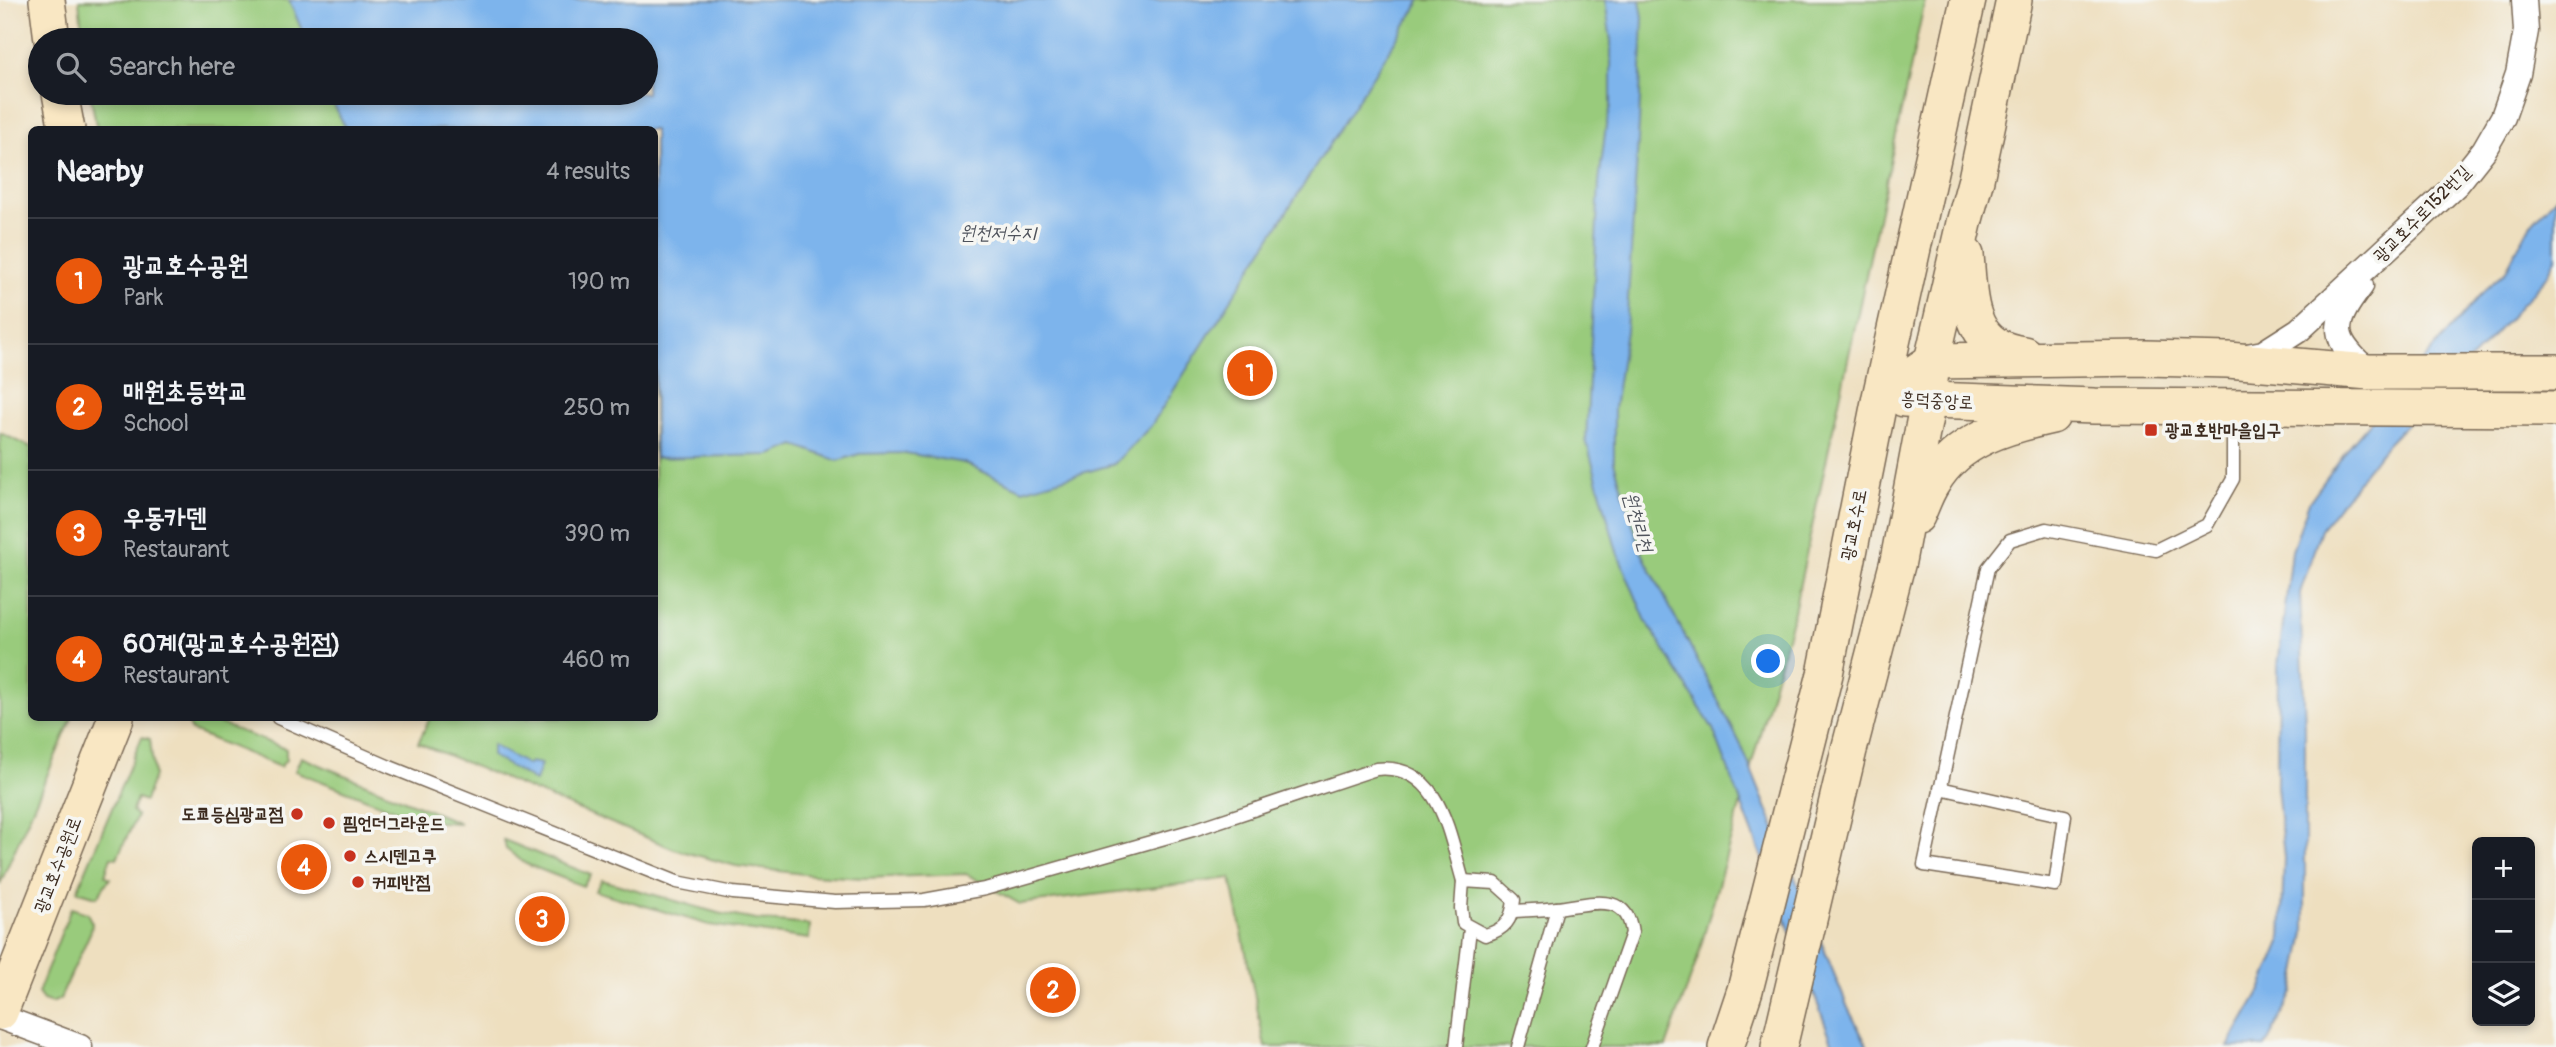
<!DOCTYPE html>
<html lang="en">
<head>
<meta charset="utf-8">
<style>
	body { margin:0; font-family:Pangolin,"Poor Story",sans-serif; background:#242831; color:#f1f3f6 }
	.controls { position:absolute; right:21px; bottom:21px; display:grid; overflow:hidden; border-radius:10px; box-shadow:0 4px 10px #0003 }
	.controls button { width:63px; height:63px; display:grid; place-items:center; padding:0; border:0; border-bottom:2px solid #363941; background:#171b24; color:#f1f3f6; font:35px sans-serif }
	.you { position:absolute; left:1769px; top:662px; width:24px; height:24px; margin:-18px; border:5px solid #fff; border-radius:50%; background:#1a73e8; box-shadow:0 0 0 10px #1a73e833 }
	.badge { display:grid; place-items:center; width:46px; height:46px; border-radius:50%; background:#ea580c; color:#fff; font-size:23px; font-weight:700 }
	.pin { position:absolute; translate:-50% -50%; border:4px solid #fff; box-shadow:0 2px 7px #0006 }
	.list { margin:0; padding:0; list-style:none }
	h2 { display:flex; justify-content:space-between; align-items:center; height:91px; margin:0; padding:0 28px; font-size:30px }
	h2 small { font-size:23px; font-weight:400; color:#9ea1a6 }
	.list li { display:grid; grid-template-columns:46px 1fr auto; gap:21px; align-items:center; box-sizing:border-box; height:126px; padding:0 28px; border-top:2px solid #363941 }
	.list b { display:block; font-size:26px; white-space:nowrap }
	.list p { margin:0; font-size:23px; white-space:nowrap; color:#9ea1a6 }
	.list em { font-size:23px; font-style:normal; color:#9ea1a6 }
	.icon { flex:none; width:38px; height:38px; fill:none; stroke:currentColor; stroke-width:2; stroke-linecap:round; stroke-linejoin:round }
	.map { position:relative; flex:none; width:2556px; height:1047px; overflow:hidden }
	.search { position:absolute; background:#171b24; box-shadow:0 4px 10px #0003; left:28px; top:28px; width:630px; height:77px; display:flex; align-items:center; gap:18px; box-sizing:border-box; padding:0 24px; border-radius:38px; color:#9ea1a6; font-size:26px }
	.panel { position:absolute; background:#171b24; box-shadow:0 4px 10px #0003; left:28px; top:126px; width:630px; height:595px; border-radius:10px }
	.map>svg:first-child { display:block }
	.green { fill:#99cb7b; stroke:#6a7a4c; stroke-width:2 }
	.water { fill:#7db4ec; stroke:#5c6f85; stroke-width:2 }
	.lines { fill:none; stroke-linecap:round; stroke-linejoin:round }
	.lane-casing { stroke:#7a6956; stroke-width:15 }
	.street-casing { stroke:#7a6956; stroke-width:27 }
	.secondary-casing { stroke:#7a6956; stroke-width:38 }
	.lane { stroke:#fff; stroke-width:12 }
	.street { stroke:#fff; stroke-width:24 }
	.secondary { stroke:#f9e7c3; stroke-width:35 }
	.poi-dot { fill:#c8321e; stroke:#f6f6f2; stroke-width:2.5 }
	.labels { text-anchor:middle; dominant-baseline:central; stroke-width:7; stroke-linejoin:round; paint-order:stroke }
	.street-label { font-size:18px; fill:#3b2a1e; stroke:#f6f6f2 }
	.poi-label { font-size:18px; font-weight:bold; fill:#3b2a1e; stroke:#f6f6f2; text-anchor:start }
	.water-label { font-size:19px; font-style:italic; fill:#4f535c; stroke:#f6f6f2 }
</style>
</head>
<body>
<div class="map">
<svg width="2556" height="1047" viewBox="0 0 2556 1047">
	<rect width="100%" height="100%" fill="#f6f6f2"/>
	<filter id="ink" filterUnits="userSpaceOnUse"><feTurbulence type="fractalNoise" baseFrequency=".0143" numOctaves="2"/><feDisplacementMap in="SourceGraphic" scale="14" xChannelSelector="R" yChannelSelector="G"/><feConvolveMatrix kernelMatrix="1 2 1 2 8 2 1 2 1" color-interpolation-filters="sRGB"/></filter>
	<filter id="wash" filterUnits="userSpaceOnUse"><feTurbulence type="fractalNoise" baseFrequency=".00686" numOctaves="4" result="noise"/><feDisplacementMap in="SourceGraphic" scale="28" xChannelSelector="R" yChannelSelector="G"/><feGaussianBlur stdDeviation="1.57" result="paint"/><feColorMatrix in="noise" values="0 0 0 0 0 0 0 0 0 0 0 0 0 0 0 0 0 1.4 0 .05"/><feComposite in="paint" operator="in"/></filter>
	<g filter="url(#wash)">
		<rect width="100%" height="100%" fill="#eedfbf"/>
		<g class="green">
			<path d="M79,0H1925L1793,616L1697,960L1666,1047H1265L1231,878L1020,904L966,874L864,878L812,875L736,866L674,849L418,743L430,718H654V130L97,129L90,93H646V40H83Z"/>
			<path d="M0,433L31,447L32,718H72L0,884Z"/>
			<path d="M188,718H206L286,749V760L280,767L190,730Z"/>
			<path d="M142,737L150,739L154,775L145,801L137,798L132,811L137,816L117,858L111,857L105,875L110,878L97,897L77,891Z"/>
			<path d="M301,757L460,823L423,821L295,771Z"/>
			<path d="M504,840L591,875L583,886L526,864L506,849Z"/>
			<path d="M602,880L718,913L756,920L810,925L809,939L709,925L595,891Z"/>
			<path d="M71,908L87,913L92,923L91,931L60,999L52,1003L43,1000L38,993Z"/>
		</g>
		<g class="water">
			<path d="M289,0H1421L1151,426L1114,464L1023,490L964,463L905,453L859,454L838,461L795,445L771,455L655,458L654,130L346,129L328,93H646V40H306Z"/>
			<path d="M1605,0H1640L1643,17L1639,124L1626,331L1614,408V462L1641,551L1741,745L1848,1008L1868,1047H1834L1713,729L1645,619L1617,552L1586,440L1599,182L1606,125L1611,106V41Z"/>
			<path d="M2556,197V259L2546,278L2478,352L2388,443L2321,529L2300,593L2305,727V933L2293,993L2265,1047H2228L2261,990L2281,942L2284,858L2277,786L2278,665L2292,551L2309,502L2351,444L2480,295L2505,272L2530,225Z"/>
			<path d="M492,745L528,765L530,762L541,764L535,781L492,756Z"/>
		</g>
	</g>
	<g filter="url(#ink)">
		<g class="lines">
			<defs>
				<g id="lane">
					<path d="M278,718L390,767L677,882L733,893L835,902L924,900L985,889L1193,830L1376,769C1440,762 1449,834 1463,881"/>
					<path d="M1940,788L2065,816L2055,885L1924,865L1988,568L2010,540L2046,529L2156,550L2207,525L2233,479V410"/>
					<path d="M1463,881L1495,883L1514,900C1512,920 1505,930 1485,935L1463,923L1461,908Z"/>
					<path d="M1513,911C1527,910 1542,910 1557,908C1587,905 1627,889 1632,933L1592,1047"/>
					<path d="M1456,1047L1470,929"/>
					<path d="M1518,1047L1557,908"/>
				</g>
				<g id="street">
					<path d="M2361,286C2330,326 2331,338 2369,372"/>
					<path d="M2242,357L2263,353L2299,330L2457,184L2484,150L2503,117L2518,74L2526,31L2524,0"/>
					<path d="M0,1017L80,1047"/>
				</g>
				<g id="secondary">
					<path d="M47,0L52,40"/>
					<path d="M60,93L67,130"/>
					<path d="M1966,255C1970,300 1967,347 2024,354"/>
					<path d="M1914,373L1932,361L2146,358L2228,360L2369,372H2556"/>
					<path d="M1904,399L2094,406L2556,409"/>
					<path d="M1917,516C1922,505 1926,492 1933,482C1958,439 2006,426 2052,416"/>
					<path d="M0,1012L116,718"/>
					<path d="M1726,1047L1745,990L1825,674L1880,397L1968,0"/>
					<path d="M1779,1047L1849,750L1898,561L1928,401L1932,361L1964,223L1976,179L2014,0"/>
				</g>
			</defs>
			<use href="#lane" class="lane-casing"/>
			<use href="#street" class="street-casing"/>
			<use href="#secondary" class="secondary-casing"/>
			<use href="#lane" class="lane"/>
			<use href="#street" class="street"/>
			<use href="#secondary" class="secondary"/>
		</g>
	</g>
	<g class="poi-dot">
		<rect x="2144" y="423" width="14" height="14" rx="3.5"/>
		<circle cx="297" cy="814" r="7"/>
		<circle cx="329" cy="823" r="7"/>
		<circle cx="350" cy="856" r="7"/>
		<circle cx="358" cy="882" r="7"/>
	</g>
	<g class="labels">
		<g class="street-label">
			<text transform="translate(2422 214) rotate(-45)">광교호수로152번길</text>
			<text transform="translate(1937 401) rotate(3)">흥덕중앙로</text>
			<text transform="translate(1854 525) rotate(-79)">광교호수로</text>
			<text transform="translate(58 865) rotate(-69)">광교호수공원로</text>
		</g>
		<g class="poi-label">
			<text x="2165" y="430">광교호반마을입구</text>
			<text x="283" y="814" text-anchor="end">도쿄등심광교점</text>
			<text x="343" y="823">핌언더그라운드</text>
			<text x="364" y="856">스시덴고쿠</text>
			<text x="372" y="882">커피반점</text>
		</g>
		<g class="water-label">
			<text x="998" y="233">원천저수지</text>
			<text transform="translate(1638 522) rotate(74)">원천리천</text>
		</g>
	</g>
</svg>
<div class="controls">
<button>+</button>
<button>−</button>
<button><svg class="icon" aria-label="layers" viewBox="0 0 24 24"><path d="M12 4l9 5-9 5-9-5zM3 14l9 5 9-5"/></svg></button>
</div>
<div class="you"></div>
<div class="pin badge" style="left:1250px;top:373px">1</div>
<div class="pin badge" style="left:1053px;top:990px">2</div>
<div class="pin badge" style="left:542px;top:919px">3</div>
<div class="pin badge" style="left:304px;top:867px">4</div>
<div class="search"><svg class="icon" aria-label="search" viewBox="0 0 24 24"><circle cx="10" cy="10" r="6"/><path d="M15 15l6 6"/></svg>Search here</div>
<section class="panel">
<h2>Nearby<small>4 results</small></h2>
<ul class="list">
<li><span class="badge">1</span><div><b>광교호수공원</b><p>Park</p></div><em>190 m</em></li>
<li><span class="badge">2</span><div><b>매원초등학교</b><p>School</p></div><em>250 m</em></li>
<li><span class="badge">3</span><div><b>우동카덴</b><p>Restaurant</p></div><em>390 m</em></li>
<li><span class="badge">4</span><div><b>60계(광교호수공원점)</b><p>Restaurant</p></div><em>460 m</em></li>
</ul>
</section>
</div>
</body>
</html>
